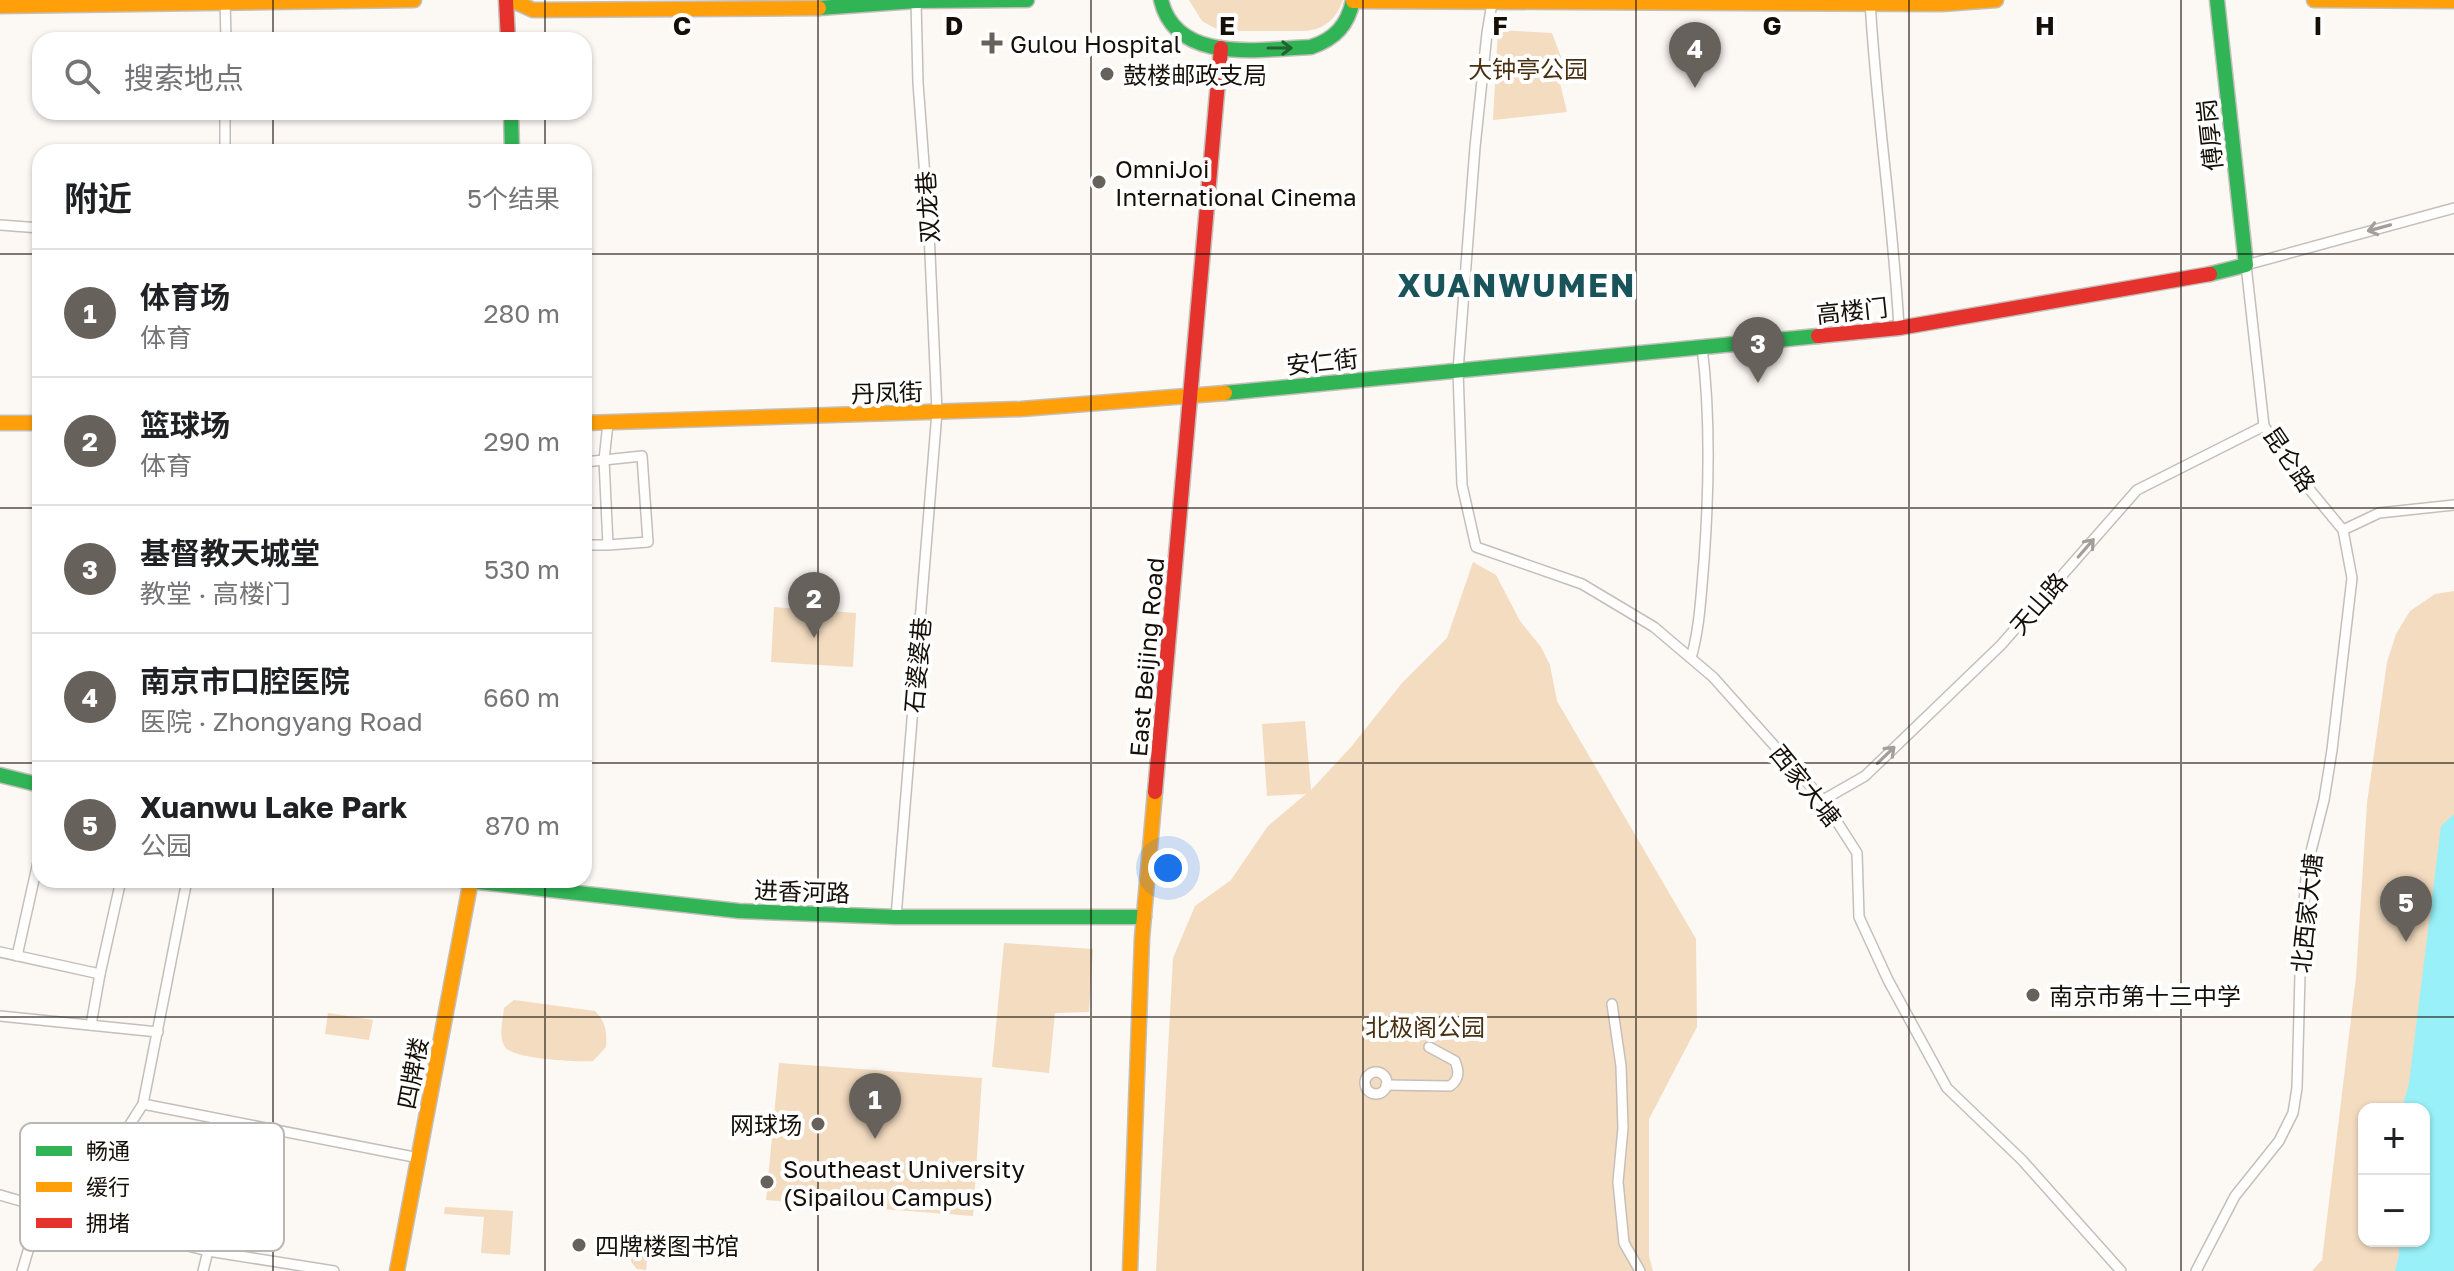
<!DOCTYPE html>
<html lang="zh">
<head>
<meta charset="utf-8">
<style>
	body { margin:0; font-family:"Golos Text","Noto Sans SC",sans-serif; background:#f2f2f2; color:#202124 }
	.controls { position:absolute; right:24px; bottom:24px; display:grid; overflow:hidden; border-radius:16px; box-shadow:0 2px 6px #0004 }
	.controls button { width:72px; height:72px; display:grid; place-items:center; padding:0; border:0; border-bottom:2px solid #e0e0e0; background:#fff; color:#202124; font:40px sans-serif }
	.you { position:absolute; left:1168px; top:868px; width:28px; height:28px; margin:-20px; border:6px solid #fff; border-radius:50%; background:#1a73e8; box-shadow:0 0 0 12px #1a73e833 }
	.badge { display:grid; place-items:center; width:52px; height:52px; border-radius:50%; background:#66615b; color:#fff; font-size:26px; font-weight:700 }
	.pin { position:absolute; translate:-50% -66px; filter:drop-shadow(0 2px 4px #0008) }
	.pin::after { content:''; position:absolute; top:42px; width:28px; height:24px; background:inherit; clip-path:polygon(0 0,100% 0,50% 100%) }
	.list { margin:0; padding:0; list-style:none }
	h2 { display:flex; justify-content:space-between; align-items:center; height:104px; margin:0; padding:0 32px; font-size:34px }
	h2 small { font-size:26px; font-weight:400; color:#757577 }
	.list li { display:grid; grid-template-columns:52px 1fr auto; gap:24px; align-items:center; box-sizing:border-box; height:128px; padding:0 32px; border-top:2px solid #e0e0e0 }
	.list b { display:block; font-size:30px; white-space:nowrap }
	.list p { margin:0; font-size:26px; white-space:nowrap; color:#757577 }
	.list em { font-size:26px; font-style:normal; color:#757577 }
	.icon { flex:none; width:44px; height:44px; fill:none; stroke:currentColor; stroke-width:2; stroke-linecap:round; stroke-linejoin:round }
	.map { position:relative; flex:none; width:2454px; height:1271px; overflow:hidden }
	.search { position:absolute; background:#fff; box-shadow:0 2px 6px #0004; left:32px; top:32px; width:560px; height:88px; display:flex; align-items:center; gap:20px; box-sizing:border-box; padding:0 28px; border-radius:24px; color:#757577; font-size:30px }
	.panel { position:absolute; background:#fff; box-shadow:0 2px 6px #0004; left:32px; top:144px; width:560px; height:744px; border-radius:24px }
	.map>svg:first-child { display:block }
	.green { fill:#f4dcc1; fill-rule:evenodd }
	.water { fill:#99f0f8 }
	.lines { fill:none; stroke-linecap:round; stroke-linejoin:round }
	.street-casing { stroke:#c4bfba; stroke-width:12 }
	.fast-casing { stroke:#c4bfba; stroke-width:17 }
	.slow-casing { stroke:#c4bfba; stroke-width:17 }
	.jam-casing { stroke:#c4bfba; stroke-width:17 }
	.street { stroke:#fffefd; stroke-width:9 }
	.fast { stroke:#30b455; stroke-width:14 }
	.slow { stroke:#ff9f0a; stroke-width:14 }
	.jam { stroke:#e5322d; stroke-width:14 }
	.oneway { stroke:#22622e }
	.oneway2 { stroke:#a19e9b }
	.grid { fill:none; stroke:#150f08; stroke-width:2; stroke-opacity:0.55 }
	.poi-dot { fill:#66615b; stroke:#fff; stroke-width:3 }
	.labels { text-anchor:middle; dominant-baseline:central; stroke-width:8; stroke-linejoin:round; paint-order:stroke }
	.poi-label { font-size:24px; fill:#150f08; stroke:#fff; text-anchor:start }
	.park-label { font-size:24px; fill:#483011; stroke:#fff }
	.street-label { font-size:24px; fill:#150f08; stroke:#fff }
	.district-label { font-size:32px; font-weight:bold; letter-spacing:2px; fill:#19545a; stroke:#fff }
	.key { fill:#fff; stroke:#b9b7b5; stroke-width:2 }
	.key-label { font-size:22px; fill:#150f08 }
	.grid-label { font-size:26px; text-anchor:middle; font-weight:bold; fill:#150f08; stroke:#fff; stroke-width:8; stroke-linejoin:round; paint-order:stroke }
</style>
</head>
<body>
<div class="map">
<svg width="2454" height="1271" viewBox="0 0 2454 1271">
	<rect width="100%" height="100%" fill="#fcf8f4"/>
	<g class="green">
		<path d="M1189,0H1343C1336,20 1323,31 1301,31H1220L1202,21Z"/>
		<path d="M1498,30L1552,33L1561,57L1559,79L1567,112L1493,120Z"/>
		<path d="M1473,562L1496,575L1520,621L1541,647L1550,665L1557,701L1696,939L1697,1027L1649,1119V1256L1653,1271H1156L1173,958L1195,906L1231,880L1268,826L1306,794L1267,796L1262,724L1305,721L1311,790L1351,747L1402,683L1447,638Z"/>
		<path d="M2454,591V1271H2312L2322,1260L2356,977L2367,803L2387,662L2396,634L2410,611L2435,594ZM2364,1109H2424V1241H2364Z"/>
		<path d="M774,607L856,613L853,667L771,662Z"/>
		<path d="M1004,943L1093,949L1089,1012L1055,1013L1049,1073L992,1067Z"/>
		<path d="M514,1000L595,1011C606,1022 607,1032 606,1047L593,1061C576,1062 514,1059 505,1047C498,1038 503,1019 504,1008Z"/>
		<path d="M328,1013L373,1020L369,1040L325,1034Z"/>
		<path d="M779,1063L982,1078L973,1216L766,1200Z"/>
		<path d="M445,1207L513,1211L510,1255L481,1253L484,1217L444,1214Z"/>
		<path d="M631,1244L639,1245V1250L648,1251L646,1270L637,1269C629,1261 627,1255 631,1244Z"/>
	</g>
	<path class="water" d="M2454,814V1271H2395L2399,1255L2398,1241H2424V1109H2402L2409,1083L2441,826Z"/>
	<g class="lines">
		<defs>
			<g id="street">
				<path d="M225,0L226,40"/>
				<path d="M1870,0C1876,110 1893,218 1899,328"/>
				<path d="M1492,3L1487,33L1475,147L1458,371L1462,485L1476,547L1582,584L1654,627L1713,677L1823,800L1857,853L1859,917L1888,980L1947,1088L2022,1160L2121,1271"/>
				<path d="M225,152V112"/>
				<path d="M0,225L40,228"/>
				<path d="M584,462L604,460L608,423"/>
				<path d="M2343,530L2379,513L2454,505"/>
				<path d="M584,545H608L604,460L642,456L648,542L608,545"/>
				<path d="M1691,658C1700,627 1701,594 1704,561C1709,491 1711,418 1702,347"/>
				<path d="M1823,800L1865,776L2001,645L2137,490L2264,426"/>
				<path d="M896,917L937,412L929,231L918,83L916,1"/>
				<path d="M0,952L100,974L121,880"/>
				<path d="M17,956L40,853"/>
				<path d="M1612,1004L1621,1066L1623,1128L1618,1182L1624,1243L1640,1271"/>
				<path d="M0,1016L158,1032"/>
				<path d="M91,1025L100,974"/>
				<circle cx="1376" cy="1083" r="11"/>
				<path d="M1386,1085L1450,1086C1460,1079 1459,1071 1455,1061L1429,1047"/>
				<path d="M143,1104L419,1158"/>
				<path d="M0,1195L101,1224L208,1251L334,1271"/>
				<path d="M101,1224L120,1140L143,1104L187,880"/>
				<path d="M22,1271L41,1208"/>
				<path d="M203,1271L208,1251"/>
				<path d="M2196,1271L2235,1196L2279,1141L2293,1113L2297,1088L2301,937L2307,867L2324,800L2332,750L2352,578L2343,530L2296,473L2264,426L2246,265L2454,208"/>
			</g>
			<g id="fast">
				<path d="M1161,0C1176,65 1262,49 1311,47C1335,39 1348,25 1353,0"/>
				<path d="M819,8L916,1L1027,0"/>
				<path d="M511,112L512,152"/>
				<path d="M2210,274L2246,265L2217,0"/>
				<path d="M1225,393L1818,336"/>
				<path d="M0,775L40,785"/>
				<path d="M461,880L739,911L896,917H1144"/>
			</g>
			<g id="slow">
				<path d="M511,0L533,10L819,8"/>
				<path d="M2314,0L2454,1"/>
				<path d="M1353,1L1942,4L1996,0"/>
				<path d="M0,6L414,0"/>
				<path d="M0,423H40"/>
				<path d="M584,423L1021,409L1225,393"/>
				<path d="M397,1271L471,880"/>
				<path d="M1130,1271L1142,938L1155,792"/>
			</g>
			<g id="jam">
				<path d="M506,0L508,40"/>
				<path d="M1818,336L1899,328L2210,274"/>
				<path d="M1155,792L1221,48"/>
			</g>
		</defs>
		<use href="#street" class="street-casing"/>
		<use href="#fast" class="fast-casing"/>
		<use href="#slow" class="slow-casing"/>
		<use href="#jam" class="jam-casing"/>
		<use href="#street" class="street"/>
		<use href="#fast" class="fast"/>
		<use href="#slow" class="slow"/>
		<use href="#jam" class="jam"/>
	</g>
	<defs><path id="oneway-shaft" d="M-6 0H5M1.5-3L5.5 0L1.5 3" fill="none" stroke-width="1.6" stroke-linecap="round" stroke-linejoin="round" transform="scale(2)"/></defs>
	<use class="oneway" href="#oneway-shaft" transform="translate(1280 48)"/>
	<g class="oneway2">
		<use href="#oneway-shaft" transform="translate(2379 228) rotate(165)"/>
		<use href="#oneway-shaft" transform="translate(2086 548) rotate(-49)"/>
		<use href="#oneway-shaft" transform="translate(1886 755) rotate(-44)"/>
	</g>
	<path class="grid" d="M273,0V40M545,0V40M818,0V1271M1091,0V1271M1363,0V1271M1636,0V1271M1909,0V1271M2181,0V1271M273,112V152M545,112V152M0,254H40M584,254H2454M0,508H40M584,508H2454M0,763H40M584,763H2454M273,880V1271M545,880V1271M0,1017H2454"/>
	<g class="poi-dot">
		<path d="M988 31h8v8h8v8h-8v8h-8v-8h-8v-8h8z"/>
		<circle cx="1107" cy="74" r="8"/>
		<circle cx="1099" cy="182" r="8"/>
		<circle cx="2033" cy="995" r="8"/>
		<circle cx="818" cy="1124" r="8"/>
		<circle cx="767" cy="1182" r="8"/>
		<circle cx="579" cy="1245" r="8"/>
	</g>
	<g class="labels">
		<g class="poi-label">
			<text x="1010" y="43">Gulou Hospital</text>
			<text x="1123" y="74">鼓楼邮政支局</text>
			<text x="1115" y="168">OmniJoi<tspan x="1115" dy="28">International Cinema</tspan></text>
			<text x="2049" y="995">南京市第十三中学</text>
			<text x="802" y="1124" text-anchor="end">网球场</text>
			<text x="783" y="1168">Southeast University<tspan x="783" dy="28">(Sipailou Campus)</tspan></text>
			<text x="595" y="1245">四牌楼图书馆</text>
		</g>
		<g class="park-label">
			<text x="1528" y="68">大钟亭公园</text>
			<text x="1425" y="1026">北极阁公园</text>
		</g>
		<g class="street-label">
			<text transform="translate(2209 135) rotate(-96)">傅厚岗</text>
			<text transform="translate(927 207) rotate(-94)">双龙巷</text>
			<text transform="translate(1852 310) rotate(-6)">高楼门</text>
			<text transform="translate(1322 361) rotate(-6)">安仁街</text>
			<text transform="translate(887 392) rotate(-2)">丹凤街</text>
			<text transform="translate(2290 459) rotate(56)">昆仑路</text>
			<text transform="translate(2038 603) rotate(-49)">天山路</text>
			<text transform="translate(1146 657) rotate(-85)">East Beijing Road</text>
			<text transform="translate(917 665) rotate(-85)">石婆婆巷</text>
			<text transform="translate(1806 785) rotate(51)">西家大塘</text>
			<text transform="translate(802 891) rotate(2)">进香河路</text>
			<text transform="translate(2306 913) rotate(-84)">北西家大塘</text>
			<text transform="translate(412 1073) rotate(-79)">四牌楼</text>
		</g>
		<g class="district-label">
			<text x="1517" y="285">XUANWUMEN</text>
		</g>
	</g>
	<rect x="20" y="1123" width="264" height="128" rx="12" class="key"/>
	<rect x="36" y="1146" width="36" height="10" fill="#30b455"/>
	<rect x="36" y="1182" width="36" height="10" fill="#ff9f0a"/>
	<rect x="36" y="1218" width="36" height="10" fill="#e5322d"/>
	<g class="key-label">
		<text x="86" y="1159">畅通</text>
		<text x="86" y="1195">缓行</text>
		<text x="86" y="1231">拥堵</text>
	</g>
	<g class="grid-label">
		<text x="682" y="35">C</text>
		<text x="954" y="35">D</text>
		<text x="1227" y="35">E</text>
		<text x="1500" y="35">F</text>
		<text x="1772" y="35">G</text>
		<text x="2045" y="35">H</text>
		<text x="2318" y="35">I</text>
	</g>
</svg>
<div class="controls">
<button>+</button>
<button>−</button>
</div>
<div class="you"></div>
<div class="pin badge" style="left:875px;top:1139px">1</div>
<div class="pin badge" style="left:814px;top:638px">2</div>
<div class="pin badge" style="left:1758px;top:383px">3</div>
<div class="pin badge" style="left:1695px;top:88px">4</div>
<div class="pin badge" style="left:2406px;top:942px">5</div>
<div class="search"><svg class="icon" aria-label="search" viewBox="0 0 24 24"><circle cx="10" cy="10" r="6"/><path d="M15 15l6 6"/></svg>搜索地点</div>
<section class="panel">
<h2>附近<small>5个结果</small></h2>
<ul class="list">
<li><span class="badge">1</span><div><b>体育场</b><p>体育</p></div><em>280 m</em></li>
<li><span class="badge">2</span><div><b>篮球场</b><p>体育</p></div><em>290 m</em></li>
<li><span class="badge">3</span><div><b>基督教天城堂</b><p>教堂 · 高楼门</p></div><em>530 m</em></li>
<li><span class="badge">4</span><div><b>南京市口腔医院</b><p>医院 · Zhongyang Road</p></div><em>660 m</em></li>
<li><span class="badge">5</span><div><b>Xuanwu Lake Park</b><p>公园</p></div><em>870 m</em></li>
</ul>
</section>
</div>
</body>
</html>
